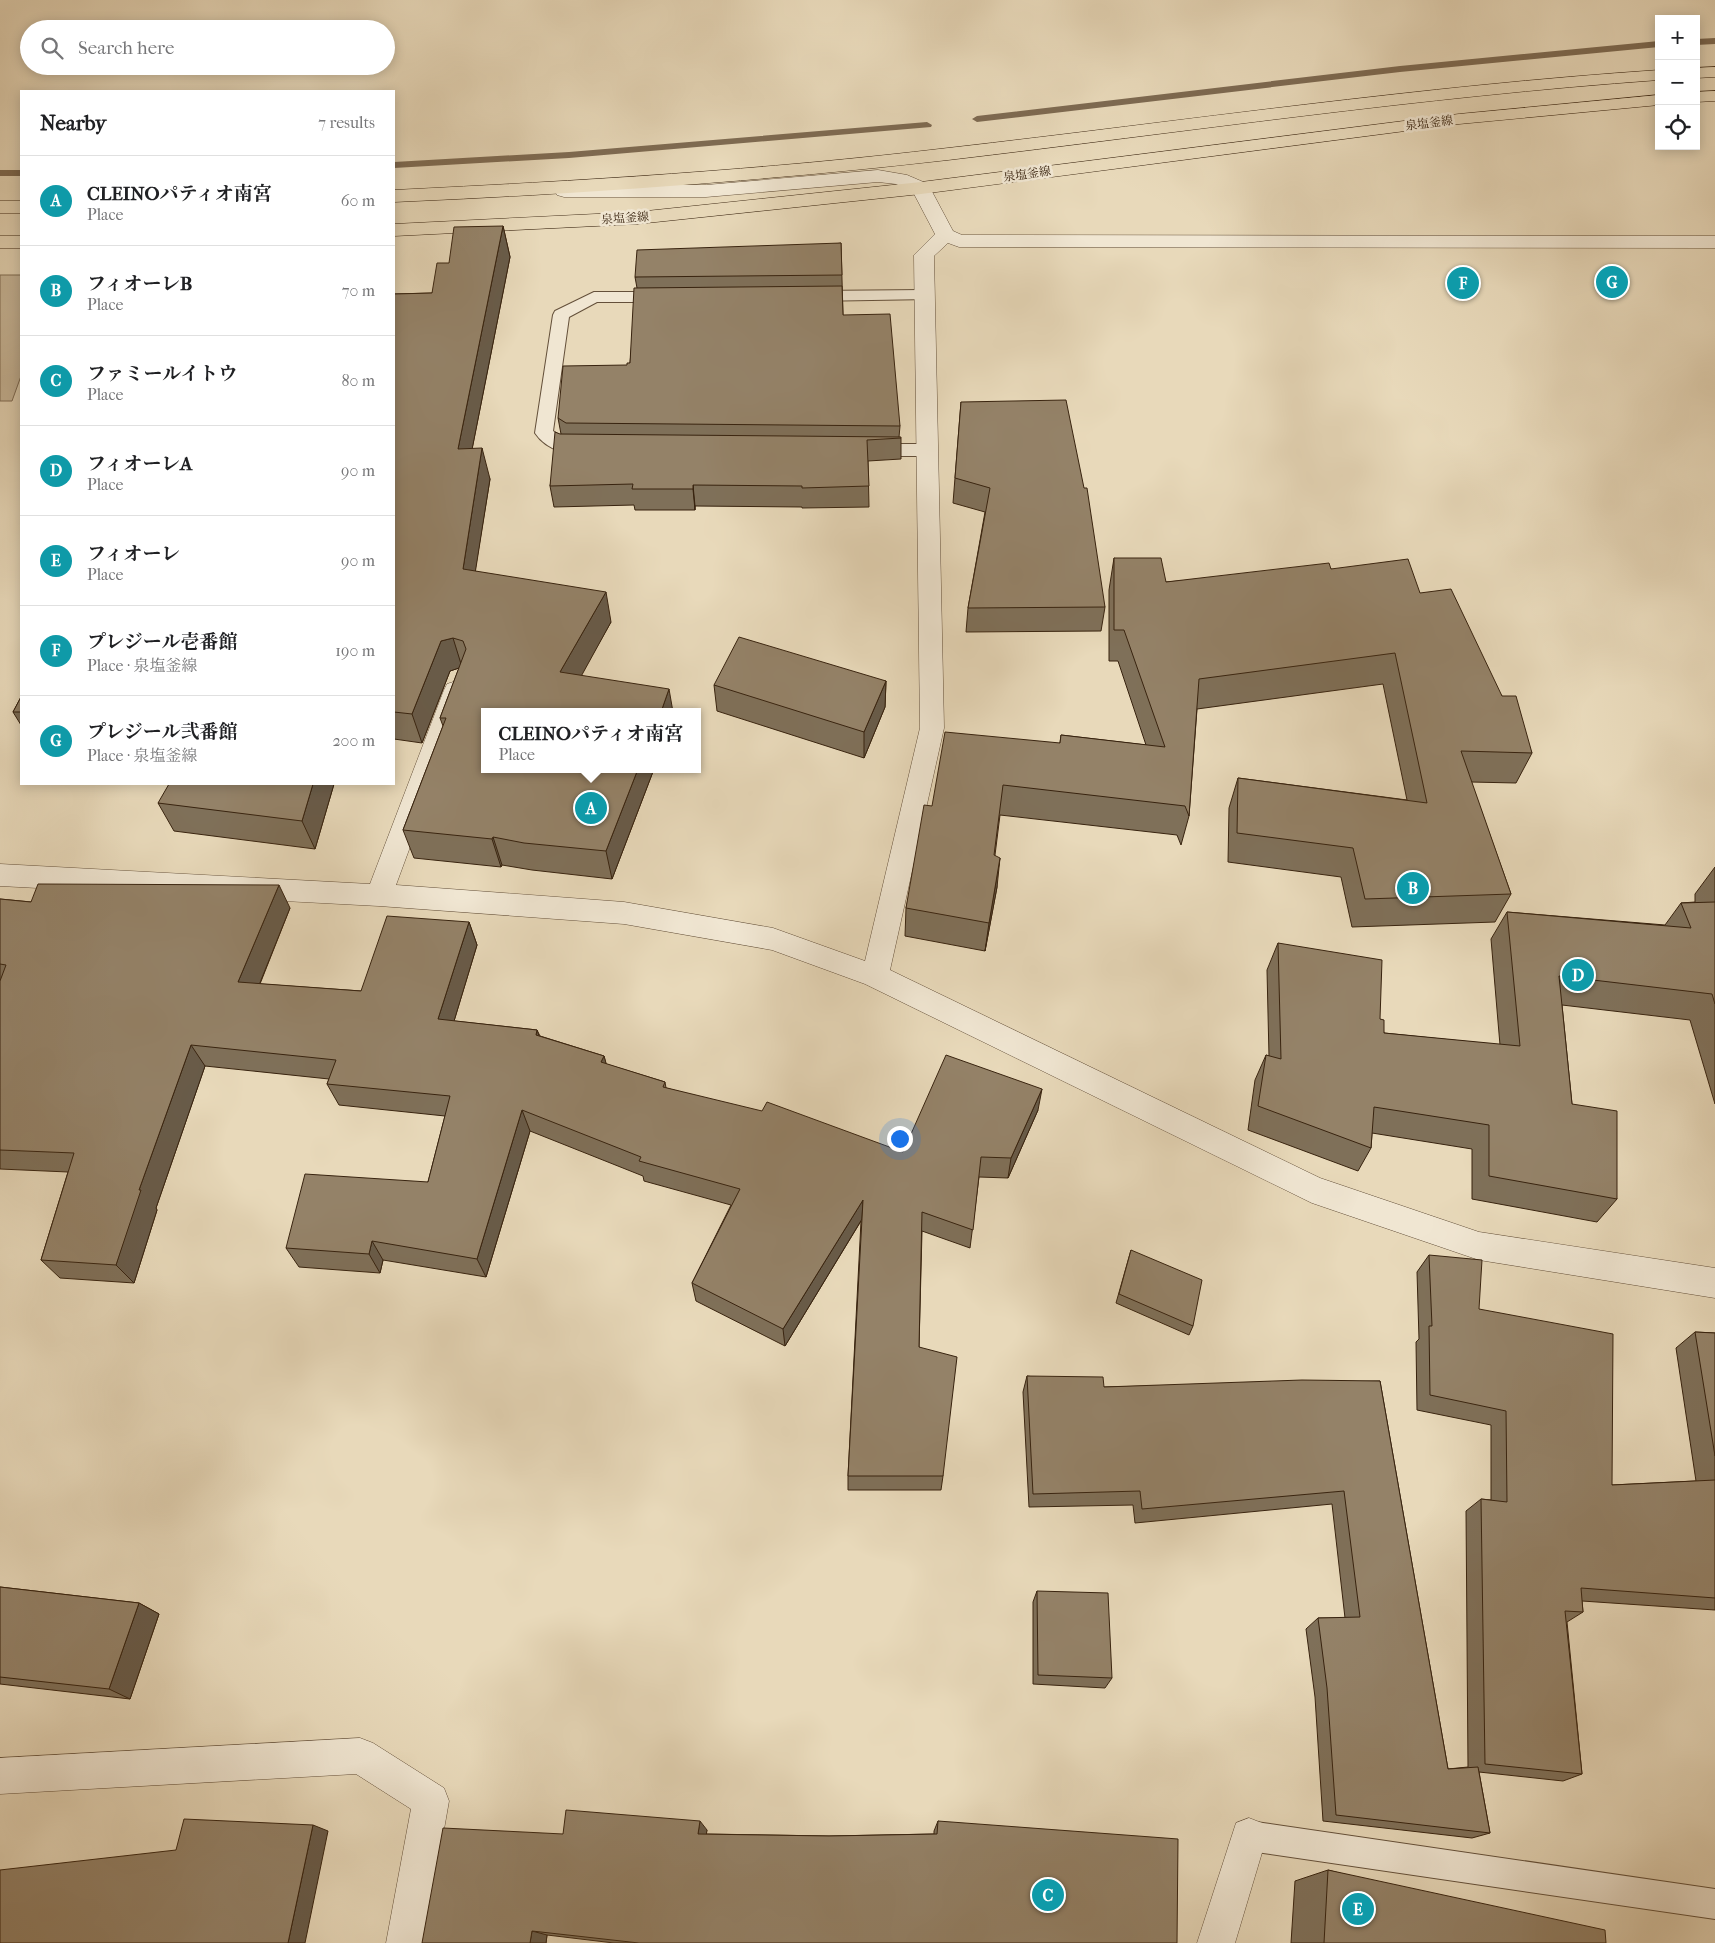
<!DOCTYPE html>
<html lang="en">
<head>
<meta charset="utf-8">
<style>
	body { margin:0; font-family:"IM FELL French Canon","Noto Serif JP",serif; background:#f2f2f2; color:#202124 }
	.controls { position:absolute; right:15px; top:15px; display:grid; overflow:hidden; border-radius:0px; box-shadow:0 2px 12px #0003 }
	.controls button { width:45px; height:45px; display:grid; place-items:center; padding:0; border:0; border-bottom:1px solid #e0e0e0; background:#fff; color:#202124; font:25px sans-serif }
	.you { position:absolute; left:899px; top:1138px; width:18px; height:18px; margin:-12px; border:4px solid #fff; border-radius:50%; background:#1a73e8; box-shadow:0 0 0 8px #1a73e833 }
	.badge { display:grid; place-items:center; width:32px; height:32px; border-radius:50%; background:#0f766e; color:#fff; font-size:16px; font-weight:700 }
	.pin { position:absolute; translate:-50% -50%; border:2px solid #fff; box-shadow:0 1px 5px #0006 }
	.popup { position:absolute; left:481px; top:708px; width:220px; height:65px; box-sizing:border-box; display:grid; place-content:center; border-radius:0px; background:#fff; filter:drop-shadow(0 1px 4px #0005); font-size:16px; white-space:nowrap; color:#757577 }
	.popup b { font-size:19px; color:#202124 }
	.popup::after { content:''; position:absolute; left:50%; top:100%; margin-left:-10px; border:10px solid transparent; border-top-color:#fff }
	.list { margin:0; padding:0; list-style:none }
	h2 { display:flex; justify-content:space-between; align-items:center; height:65px; margin:0; padding:0 20px; font-size:21px }
	h2 small { font-size:16px; font-weight:400; color:#757577 }
	.list li { display:grid; grid-template-columns:32px 1fr auto; gap:15px; align-items:center; box-sizing:border-box; height:90px; padding:0 20px; border-top:1px solid #e0e0e0 }
	.list b { display:block; font-size:19px; white-space:nowrap }
	.list p { margin:0; font-size:16px; white-space:nowrap; color:#757577 }
	.list em { font-size:16px; font-style:normal; color:#757577 }
	.icon { flex:none; width:28px; height:28px; fill:none; stroke:currentColor; stroke-width:2; stroke-linecap:round; stroke-linejoin:round }
	.map { position:relative; flex:none; width:1715px; height:1943px; overflow:hidden }
	.search { position:absolute; background:#fff; box-shadow:0 2px 12px #0003; left:20px; top:20px; width:375px; height:55px; display:flex; align-items:center; gap:12px; box-sizing:border-box; padding:0 18px; border-radius:28px; color:#757577; font-size:19px }
	.panel { position:absolute; background:#fff; box-shadow:0 2px 12px #0003; left:20px; top:90px; width:375px; height:695px; border-radius:0px }
	.map>svg:first-child { display:block }
	.green { fill:#caba9d; stroke:#816e56 }
	.lines { fill:none; stroke-linecap:round; stroke-linejoin:round }
	.stream { fill:#7e6b53; fill-rule:evenodd }
	.lane-casing { stroke:#64503a; stroke-width:2 }
	.street-casing { stroke:#64503a; stroke-width:1 }
	.primary-casing { stroke:#38230f; stroke-width:1 }
	.lane { fill:#f0e6d2; fill-rule:evenodd }
	.street { fill:#f0e6d2; fill-rule:evenodd }
	.primary { fill:#e8d9ba; fill-rule:evenodd }
	.wall { fill:#7f7059; stroke:#38230f }
	.shaded-wall { fill:#685b49; stroke:#38230f }
	.building { fill:#948268; stroke:#38230f }
	.labels { text-anchor:middle; dominant-baseline:central; stroke-width:5; stroke-linejoin:round; paint-order:stroke }
	.far-street-label { font-size:12px; fill:#38230f; stroke:#f0e6d2 }
</style>
</head>
<body>
<div class="map">
<svg width="1715" height="1943" viewBox="0 0 1715 1943">
	<rect width="100%" height="100%" fill="#e8d9ba"/>
	<filter id="stains"><feTurbulence type="fractalNoise" baseFrequency=".004" numOctaves="4"/><feColorMatrix values="0 0 0 0 .2 0 0 0 0 .09 0 0 0 0 .02 0 0 0 .5 -.17"/></filter>
	<radialGradient id="worn" r=".72"><stop offset=".6" stop-color="#630" stop-opacity="0"/><stop offset="1" stop-color="#630" stop-opacity=".3"/></radialGradient>
	<path class="green" d="M0,275H21V376L12,401H0Z"/>
	<g class="lines">
		<g class="stream">
			<path d="M1715,38V44L1696,45V39Z"/>
			<path d="M1659,41V47L1400,72L977,122L972,119L977,116L1400,66Z"/>
			<path d="M927,122L932,125L931,127L569,158L394,168V162L569,152Z"/>
			<rect x="0" y="170" width="21" height="6"/>
		</g>
		<defs>
			<g id="lane">
				<path d="M924,290L930,291L932,295L930,299L813,301L807,300L805,296L807,292L813,291Z"/>
				<path d="M594,292H663L669,293L671,297L669,301L663,302H597L569,317L553,431L568,441L590,443L593,447L590,451C571,457 547,451 535,433L553,315L555,311Z"/>
				<path d="M871,444H928L934,446L937,450L934,454L928,456H871L865,454L862,450L865,446Z"/>
				<path d="M1249,1821L1715,1889V1919L1249,1851L1238,1847L1234,1836L1238,1825Z"/>
			</g>
			<g id="street">
				<path d="M878,170L907,175L928,184L953,231L962,235L1715,236V248L959,247L948,243L934,256L944,728L890,970L1320,1178L1479,1232L1715,1268V1298L1479,1260L1312,1203L865,984L772,950L624,924L379,906L0,886V864L370,884L444,690L447,684L456,681L465,684L468,690L396,885L624,902L773,928L865,961L920,728L914,255L935,234L913,192L896,184L878,182L706,197H564L557,195L555,191L557,187L564,185H706Z"/>
				<path d="M360,1738L373,1743L444,1788L449,1801L424,1943H386L411,1809L356,1774L0,1794V1758Z"/>
				<path d="M1249,1818L1262,1823L1267,1836L1235,1943H1197L1236,1823Z"/>
			</g>
			<g id="primary">
				<path d="M1715,67V77L1696,78V68Z"/>
				<path d="M1659,70V80C1421,97 1185,132 948,160C764,181 579,194 394,202V190C579,181 764,170 948,148C1185,121 1421,86 1659,70Z"/>
				<path d="M1715,91V101L1696,102V92Z"/>
				<path d="M1659,95V105L1459,124L921,194L637,224L394,236V224L637,212L921,182L1459,114Z"/>
				<rect x="0" y="201" width="21" height="12"/>
				<rect x="0" y="236" width="21" height="12"/>
			</g>
		</defs>
		<use href="#lane" class="lane-casing"/>
		<use href="#street" class="street-casing"/>
		<use href="#primary" class="primary-casing"/>
		<use href="#lane" class="lane"/>
		<use href="#street" class="street"/>
		<use href="#primary" class="primary"/>
	</g>
	<g class="wall">
		<path d="M503,226L510,257L472,449L490,479L475,571L611,622L581,675L654,769L612,879L532,870L502,865L501,867L414,858L403,830L443,726L440,718L459,668L450,671L422,743L394,739V294L432,293L449,263Z"/>
		<path d="M841,243L843,315L900,426L899,437L901,438V459L868,461L869,507L802,508V507L695,506V510H635L634,505L554,507L550,486L561,434L558,418L630,363L637,288L635,277Z"/>
		<path d="M961,402L1105,607L1101,631L966,632L968,608L985,512L953,503Z"/>
		<path d="M1114,558L1166,582L1331,569L1420,593L1502,696L1532,753L1516,783L1471,782L1511,894L1495,922L1352,927L1341,877L1228,862L1229,808L1238,778L1407,800L1383,684L1197,709L1189,816L1181,845L1177,835L1000,815L995,855L997,887L985,951L905,936L906,908L932,806L1060,743L1061,735L1146,745L1118,661H1109V590Z"/>
		<path d="M886,681L885,707L864,758L717,711L714,685Z"/>
		<path d="M21,697V725L13,712Z"/>
		<path d="M334,784L315,849L174,831L158,803Z"/>
		<path d="M1715,867V1104L1690,1020L1562,1005L1572,1104L1617,1199L1597,1222L1472,1199V1149L1372,1133L1371,1148L1358,1171L1248,1130L1255,1080L1266,1055L1269,1056L1267,970L1278,943L1380,1019L1384,1033L1500,1045L1491,939L1507,912L1665,925L1681,903L1695,902V894Z"/>
		<path d="M0,899L31,902L290,908L260,984L361,991L469,922L477,945L454,1021L537,1030L540,1036L604,1056L606,1064L665,1082L666,1088L903,1152L1038,1110L1008,1178L979,1177L970,1248L922,1231L919,1347L943,1476L941,1490H848V1476L861,1221L785,1346L696,1301L692,1283L731,1205L644,1181L643,1176L530,1131L486,1277L383,1260L380,1273L299,1267L286,1248L428,1182L445,1116L339,1105L327,1084L329,1079L205,1066L156,1208L157,1210L134,1283L60,1278L41,1260L68,1172L0,1169Z"/>
		<path d="M1131,1250L1193,1326L1189,1335L1116,1303Z"/>
		<path d="M1429,1255L1479,1309L1612,1485L1696,1481L1676,1348L1695,1332L1715,1333V1610L1582,1601L1583,1612L1567,1622L1582,1774L1563,1781L1479,1772L1490,1833L1472,1838L1323,1821L1315,1697L1306,1629L1318,1618H1345L1332,1504L1135,1523L1133,1505L1029,1507L1023,1392L1027,1376L1104,1387L1380,1381L1448,1769L1468,1767L1466,1511L1481,1499L1491,1500V1425L1417,1410L1416,1342L1419,1339L1417,1272Z"/>
		<path d="M0,1587L139,1603L159,1614L130,1699L0,1684Z"/>
		<path d="M1037,1591L1112,1678L1105,1688L1033,1684V1602Z"/>
		<path d="M938,1821L1177,1943H614L547,1935L546,1943H422L563,1834L707,1830L706,1834L829,1836L934,1834V1831Z"/>
		<path d="M1328,1870L1606,1943H1291L1295,1881Z"/>
	</g>
	<g class="shaded-wall">
		<path d="M503,226L510,257L466,480L458,449Z"/>
		<path d="M482,448L490,479L471,599L463,569Z"/>
		<path d="M693,485L695,506V510L693,489Z"/>
		<path d="M606,592L611,622L567,702L560,672Z"/>
		<path d="M453,638L462,667L450,671L422,743L412,714L441,641Z"/>
		<path d="M886,681L885,707L864,758V732Z"/>
		<path d="M669,689L673,712H661Z"/>
		<path d="M638,769H654L612,879L606,851Z"/>
		<path d="M313,784H334L315,849L302,821Z"/>
		<path d="M493,837L502,865L501,867L492,839Z"/>
		<path d="M1000,858L997,887L985,951L989,923Z"/>
		<path d="M279,885L290,908L251,1005L238,982Z"/>
		<path d="M469,922L477,945L448,1041L438,1019Z"/>
		<path d="M537,1030L544,1051L536,1035Z"/>
		<path d="M191,1045L205,1066L156,1208L157,1210L134,1283L116,1265L139,1190Z"/>
		<path d="M604,1056L610,1077L601,1062Z"/>
		<path d="M1042,1089L1038,1110L1008,1178L1011,1158Z"/>
		<path d="M522,1110L530,1131L486,1277L477,1259Z"/>
		<path d="M863,1200L862,1219L785,1346L783,1329Z"/>
		<path d="M372,1241L383,1260L380,1273L369,1254Z"/>
		<path d="M139,1603L159,1614L130,1699L109,1689Z"/>
		<path d="M700,1821L707,1830L705,1843L698,1834Z"/>
		<path d="M313,1825L328,1831L305,1943H288Z"/>
		<path d="M532,1931L547,1935L546,1943H530Z"/>
	</g>
	<g class="building">
		<path d="M503,226L458,449L482,448L463,569L606,592L560,672L669,689L661,712H485V769H638L606,851L524,843L493,837L492,839L403,830L446,718H440L466,649L463,641L453,638L441,641L412,714L394,712V294L432,293L437,263H449L454,227Z"/>
		<path d="M841,243L842,275L635,277L637,250Z"/>
		<path d="M842,286L843,315L890,314L900,426L566,423L558,418L563,366L627,365V363H630L634,288Z"/>
		<path d="M1066,400L1084,488H1087L1105,607L968,608L990,488L955,478L961,402Z"/>
		<path d="M555,432L560,434L901,437V438L867,440L869,486L802,488V486L693,485V489H632L633,484L550,486Z"/>
		<path d="M1114,558H1161L1166,582L1329,563L1331,569L1408,559L1420,593L1451,589L1502,696H1516L1532,753L1461,751L1511,894L1365,899L1353,848L1237,833L1238,778L1427,803L1395,653L1199,679L1189,816L1185,806L1003,785L994,855L1000,858L989,923L906,908L924,805L932,806L945,732L1060,743L1061,735L1165,747L1124,630H1114Z"/>
		<path d="M739,637L886,681L864,732L714,685Z"/>
		<path d="M21,697V712H13Z"/>
		<path d="M169,784H313L302,821L158,803Z"/>
		<path d="M38,884L279,885L238,982L361,991L387,916L469,922L438,1019L537,1030L536,1035L604,1056L601,1062L665,1082L663,1087L762,1111L767,1102L903,1152L946,1055L1042,1089L1011,1158L981,1157L973,1230L922,1212L919,1347L957,1357L943,1476H848L863,1200L783,1329L692,1283L740,1189L639,1161L641,1157L522,1110L477,1259L372,1241L369,1254L286,1248L305,1174L428,1182L450,1096L327,1084L336,1060L191,1045L139,1190H141L116,1265L41,1260L74,1153L0,1150V981L6,965L0,964V899L31,902Z"/>
		<path d="M1715,902V1004L1712,994L1559,976L1572,1104L1617,1111V1199L1489,1176V1125L1374,1107L1371,1148L1258,1106L1266,1055L1281,1059L1278,943L1382,960L1380,1019L1384,1020V1033L1520,1046L1507,912L1691,928L1681,903Z"/>
		<path d="M1131,1250L1202,1280L1193,1326L1119,1294Z"/>
		<path d="M1429,1255L1482,1260L1479,1309L1613,1334L1612,1485L1715,1480V1598L1581,1588L1583,1612L1565,1611L1582,1774L1485,1764L1481,1499L1507,1502L1506,1411L1430,1395L1429,1326H1432Z"/>
		<path d="M1695,1332L1715,1333V1456Z"/>
		<path d="M1027,1376L1103,1377L1104,1387L1302,1380L1380,1381L1448,1769L1478,1767L1490,1833L1336,1815L1327,1688L1318,1618L1360,1617L1344,1491L1142,1509L1140,1491L1033,1494Z"/>
		<path d="M0,1587L139,1603L109,1689L0,1677Z"/>
		<path d="M1037,1591L1108,1593L1112,1678L1038,1675Z"/>
		<path d="M566,1810L700,1821L698,1834L829,1836L937,1834L938,1821L1178,1839L1177,1943H639L532,1931L530,1943H422L443,1828L563,1834Z"/>
		<path d="M184,1819L313,1825L288,1943H0V1870L176,1850Z"/>
		<path d="M1328,1870L1605,1930L1606,1943H1324Z"/>
	</g>
	<g class="labels">
		<g class="far-street-label">
			<text transform="translate(1429 123) rotate(-7)">泉塩釜線</text>
			<text transform="translate(1027 174) rotate(-8)">泉塩釜線</text>
			<text transform="translate(625 218) rotate(-4)">泉塩釜線</text>
		</g>
	</g>
	<rect width="100%" height="100%" filter="url(#stains)"/>
	<rect width="100%" height="100%" fill="url(#worn)"/>
</svg>
<div class="controls">
<button>+</button>
<button>−</button>
<button><svg class="icon" aria-label="locate" viewBox="0 0 24 24"><circle cx="12" cy="12" r="6"/><path d="M12 2v4M12 18v4M2 12h4M18 12h4"/></svg></button>
</div>
<div class="you"></div>
<div class="pin badge" style="left:591px;top:808px;background:#0f9aa8">A</div>
<div class="popup"><b>CLEINOパティオ南宮</b>Place</div>
<div class="pin badge" style="left:1413px;top:888px;background:#0f9aa8">B</div>
<div class="pin badge" style="left:1048px;top:1895px;background:#0f9aa8">C</div>
<div class="pin badge" style="left:1578px;top:975px;background:#0f9aa8">D</div>
<div class="pin badge" style="left:1358px;top:1909px;background:#0f9aa8">E</div>
<div class="pin badge" style="left:1463px;top:283px;background:#0f9aa8">F</div>
<div class="pin badge" style="left:1612px;top:282px;background:#0f9aa8">G</div>
<div class="search"><svg class="icon" aria-label="search" viewBox="0 0 24 24"><circle cx="10" cy="10" r="6"/><path d="M15 15l6 6"/></svg>Search here</div>
<section class="panel">
<h2>Nearby<small>7 results</small></h2>
<ul class="list">
<li><span class="badge" style="background:#0f9aa8">A</span><div><b>CLEINOパティオ南宮</b><p>Place</p></div><em>60 m</em></li>
<li><span class="badge" style="background:#0f9aa8">B</span><div><b>フィオーレB</b><p>Place</p></div><em>70 m</em></li>
<li><span class="badge" style="background:#0f9aa8">C</span><div><b>ファミールイトウ</b><p>Place</p></div><em>80 m</em></li>
<li><span class="badge" style="background:#0f9aa8">D</span><div><b>フィオーレA</b><p>Place</p></div><em>90 m</em></li>
<li><span class="badge" style="background:#0f9aa8">E</span><div><b>フィオーレ</b><p>Place</p></div><em>90 m</em></li>
<li><span class="badge" style="background:#0f9aa8">F</span><div><b>プレジール壱番館</b><p>Place · 泉塩釜線</p></div><em>190 m</em></li>
<li><span class="badge" style="background:#0f9aa8">G</span><div><b>プレジール弐番館</b><p>Place · 泉塩釜線</p></div><em>200 m</em></li>
</ul>
</section>
</div>
</body>
</html>
